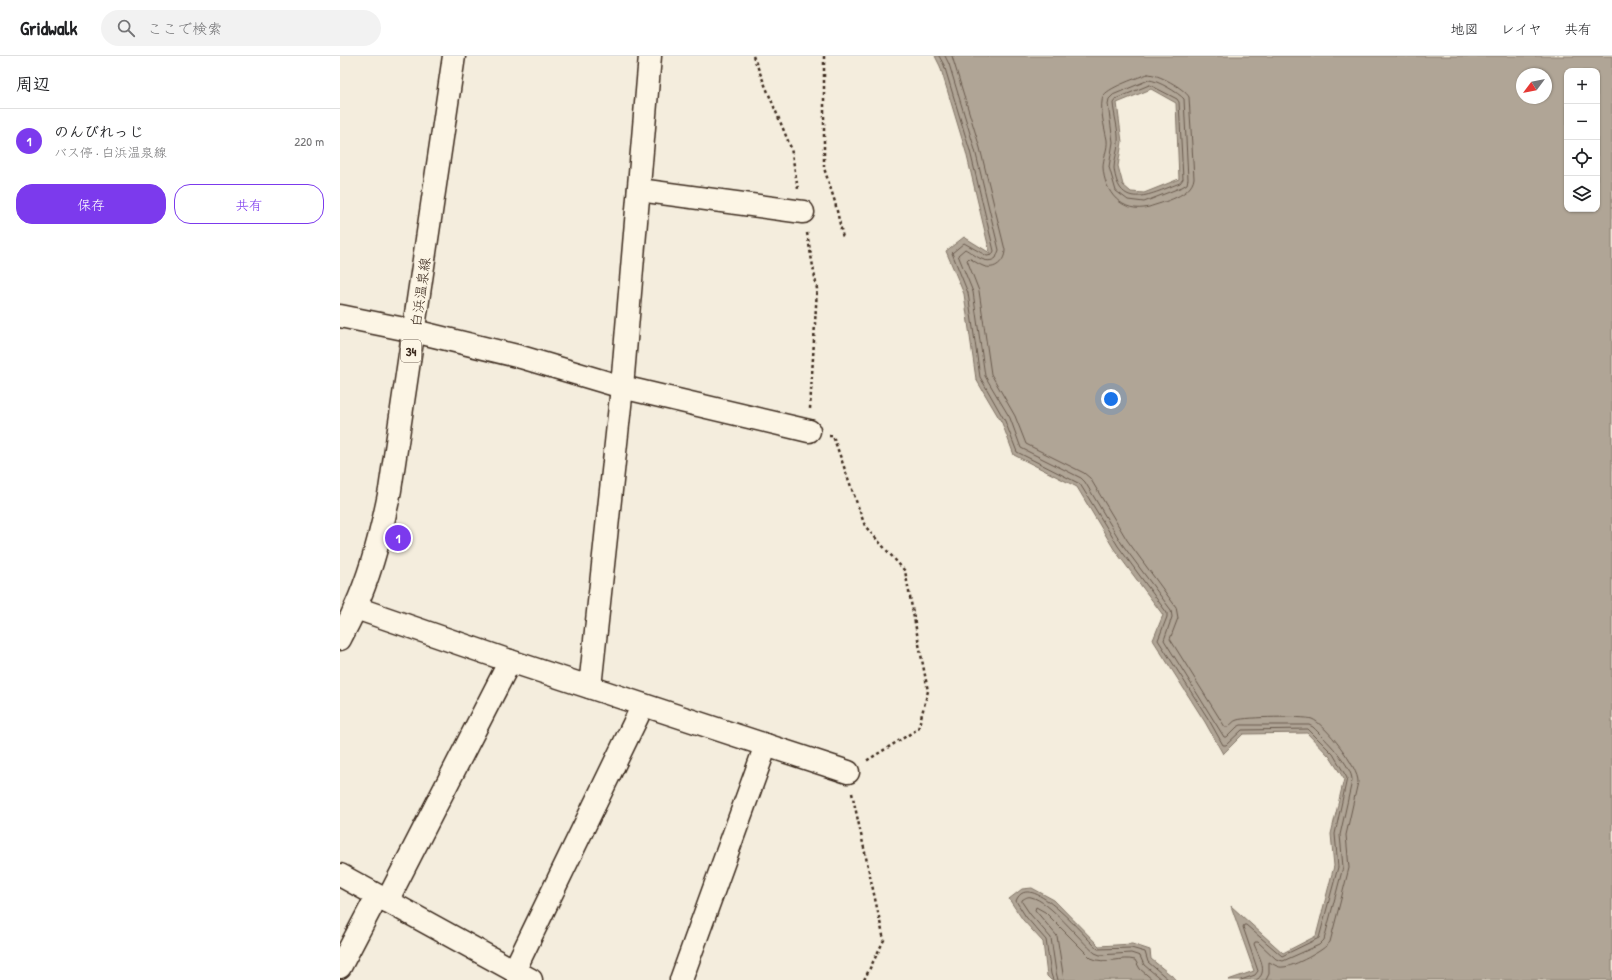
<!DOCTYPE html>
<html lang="ja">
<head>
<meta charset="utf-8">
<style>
	body { margin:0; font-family:"Patrick Hand","Klee One",sans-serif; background:#f2f2f2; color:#202124 }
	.controls { position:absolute; right:12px; top:12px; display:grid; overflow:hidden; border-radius:8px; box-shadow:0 1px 3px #0004 }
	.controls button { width:36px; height:36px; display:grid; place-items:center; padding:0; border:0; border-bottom:1px solid #e0e0e0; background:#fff; color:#202124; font:20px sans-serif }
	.compass { position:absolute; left:1176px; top:12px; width:36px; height:36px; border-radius:50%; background:#fff; box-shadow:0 1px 3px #0004; rotate:238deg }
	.you { position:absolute; left:771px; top:343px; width:14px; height:14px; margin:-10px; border:3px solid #fff; border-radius:50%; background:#1a73e8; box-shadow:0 0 0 6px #1a73e833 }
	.badge { display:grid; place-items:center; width:26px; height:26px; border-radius:50%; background:#7c3aed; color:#fff; font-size:13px; font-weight:700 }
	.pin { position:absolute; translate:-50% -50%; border:2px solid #fff; box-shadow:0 1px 4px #0006 }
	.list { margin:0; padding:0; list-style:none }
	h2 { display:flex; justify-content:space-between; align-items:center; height:52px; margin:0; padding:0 16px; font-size:17px }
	h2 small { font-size:13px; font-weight:400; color:#757577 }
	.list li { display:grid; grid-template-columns:26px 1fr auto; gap:12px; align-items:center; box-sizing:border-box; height:64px; padding:0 16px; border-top:1px solid #e0e0e0 }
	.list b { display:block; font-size:15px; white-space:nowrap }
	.list p { margin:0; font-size:13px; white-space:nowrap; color:#757577 }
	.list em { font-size:13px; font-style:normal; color:#757577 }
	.actions { display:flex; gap:8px; padding:12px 16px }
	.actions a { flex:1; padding:9px 0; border:1px solid #7c3aed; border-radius:16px; text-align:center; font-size:14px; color:#7c3aed }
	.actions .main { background:#7c3aed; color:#fff }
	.icon { flex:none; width:22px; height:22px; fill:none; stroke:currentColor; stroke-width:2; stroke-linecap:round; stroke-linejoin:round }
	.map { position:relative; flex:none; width:1272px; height:924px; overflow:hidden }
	header { display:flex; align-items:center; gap:24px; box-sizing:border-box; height:56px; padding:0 20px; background:#fff; border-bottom:1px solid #e0e0e0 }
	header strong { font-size:19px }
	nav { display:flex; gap:22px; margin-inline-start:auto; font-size:14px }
	.search { width:280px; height:36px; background:#f2f2f2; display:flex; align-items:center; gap:10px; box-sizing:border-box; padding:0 14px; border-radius:22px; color:#757577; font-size:15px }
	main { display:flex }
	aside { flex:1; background:#fff }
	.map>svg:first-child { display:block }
	.water { fill:#b0a596; stroke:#817466; fill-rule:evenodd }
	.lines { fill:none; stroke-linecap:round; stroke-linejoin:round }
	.shore { stroke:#6a5b4e; stroke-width:1 }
	.minor-casing { stroke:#3b2a1e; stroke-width:25 }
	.major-casing { stroke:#3b2a1e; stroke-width:25 }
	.path { stroke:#3b2a1e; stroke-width:2.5; stroke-dasharray:3 3; stroke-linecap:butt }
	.minor { stroke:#fcf5e5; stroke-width:22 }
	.major { stroke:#fcf5e5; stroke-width:22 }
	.labels { text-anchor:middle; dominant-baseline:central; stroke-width:4; stroke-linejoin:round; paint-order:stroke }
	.shield { fill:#fcf5e5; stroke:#75675a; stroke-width:1 }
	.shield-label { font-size:13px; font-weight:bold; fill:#3b2a1e }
	.street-label { font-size:14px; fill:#3b2a1e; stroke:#fcf5e5 }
</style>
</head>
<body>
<header>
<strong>Gridwalk</strong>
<div class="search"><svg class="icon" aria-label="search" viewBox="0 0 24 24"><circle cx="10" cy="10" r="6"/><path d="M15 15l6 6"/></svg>ここで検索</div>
<nav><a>地図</a><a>レイヤ</a><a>共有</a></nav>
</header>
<main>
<aside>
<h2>周辺<small></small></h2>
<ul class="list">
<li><span class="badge">1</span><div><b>のんびれっじ</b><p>バス停 · 白浜温泉線</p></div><em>220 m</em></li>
</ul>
<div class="actions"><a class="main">保存</a><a>共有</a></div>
</aside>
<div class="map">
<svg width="1272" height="924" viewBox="0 0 1272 924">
	<rect width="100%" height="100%" fill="#f4eddd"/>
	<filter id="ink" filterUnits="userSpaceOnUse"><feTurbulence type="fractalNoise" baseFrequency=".025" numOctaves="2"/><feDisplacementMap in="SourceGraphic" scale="8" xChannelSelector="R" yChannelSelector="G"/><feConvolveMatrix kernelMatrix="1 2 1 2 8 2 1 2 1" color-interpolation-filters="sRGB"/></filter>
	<g filter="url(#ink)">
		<g class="water">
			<path d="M595,0H1272V924H888L914,915L891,850L943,897L976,880L994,810L991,778L1004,723L990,701L967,677L903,678L883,698L865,666L813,584L823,559L774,493L737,431L674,399L662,367L636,323L624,238L606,195L624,181L650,197L626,96L600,10ZM1227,15H1257V153H1227ZM1182,18H1206V42H1182ZM811,33L836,47L839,123L804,137L791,136L783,129L778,110L782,86L777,47Z"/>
			<path d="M692,832L714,844L759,890L792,888L810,894L811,903L837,924H711L707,920L703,886L683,864L669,843L682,833Z"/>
		</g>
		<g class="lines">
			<g class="shore">
				<path d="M599,0L604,9L630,95L654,195L652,199L647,200L624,187L612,197L628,237L640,321L665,365L677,396L740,428L778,490L827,557V561L818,584L869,664L883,689H886L902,674L968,673L993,698L1007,722L995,778L998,811L979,882L942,900L906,869H904L903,871L918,915L915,919L901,924"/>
				<path d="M605,0L609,8L635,94L659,194L656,202C646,210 634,198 625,193L618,199L633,236L645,320L670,362L681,392L741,422L745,426L782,488L831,554L832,561L824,584L884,681H887L897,671L901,669H969L973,671C984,682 1013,710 1012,725L1000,779L1003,811L984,884L979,889L943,905L936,903L918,886H915L914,888C918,899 930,917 916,924"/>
				<path d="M612,0L640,92L665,194C665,205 655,215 643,210C638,208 634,205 629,202L627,204L639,235L651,318L675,360L686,388L744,417L750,422L787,484L836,551L838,562L830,583L885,671H888C891,669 893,665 897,664C906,661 963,660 972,663C985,668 1019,712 1018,726L1006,779L1009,812L990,886C985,894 953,911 943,911C938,912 934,908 929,906V918L926,924"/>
				<path d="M808,18C818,18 844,32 849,41L854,122C852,140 823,146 809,151C782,158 764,136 763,111C763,102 768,93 767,84C765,73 758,49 764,39C770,31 799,21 808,18Z"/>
				<path d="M809,24C817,24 839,37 844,43L848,123L847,128L842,131L804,146L788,144L776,135L769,111L773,86L768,48L769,43L773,39Z"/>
				<path d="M810,29L837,43L839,46L843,123L840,127C813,137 779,157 774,112C774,104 778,95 778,87C779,74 774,60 773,47L776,43Z"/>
				<path d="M713,924L711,918L706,884L686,861L676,845C689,811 746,883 758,893L791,892L805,896L808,906L829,924"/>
				<path d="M718,924L716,916L711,882L690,858L682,846V844C685,842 688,840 691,841C710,845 739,884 755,897L760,899L791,897L800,900L804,909L822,924"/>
				<path d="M724,924L717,880L695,854L696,851L705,856L751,902C765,909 781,900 795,904L800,913L813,924"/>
			</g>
			<defs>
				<g id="minor">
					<path d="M299,134L463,156"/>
					<path d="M0,260L74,275L181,301L282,331L310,0"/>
					<path d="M16,552L170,605L508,716"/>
					<path d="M250,631L282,331L469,375"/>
					<path d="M0,819L191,924"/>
					<path d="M47,845L170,605"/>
					<path d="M0,911L37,840"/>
					<path d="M174,915L303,649"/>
					<path d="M341,924L426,689"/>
				</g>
				<path id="major" d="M0,583C5,573 11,563 15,552C32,515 42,474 50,434L114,0"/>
			</defs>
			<use href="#minor" class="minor-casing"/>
			<use href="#major" class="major-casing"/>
			<g class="path">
				<path d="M413,0L451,92L458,133"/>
				<path d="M484,0V112L495,146L503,182"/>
				<path d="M467,177L477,233L470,353"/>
				<path d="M489,380H493L525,470L565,515L588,635L578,673L526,705"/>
				<path d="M512,737L544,884L524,924"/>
			</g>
			<use href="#minor" class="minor"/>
			<use href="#major" class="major"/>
		</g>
	</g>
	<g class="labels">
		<rect class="shield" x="61" y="284" width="20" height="22" rx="3"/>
		<g class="shield-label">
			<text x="71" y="295">34</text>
		</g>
		<g class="street-label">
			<text transform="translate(80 236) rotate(-82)">白浜温泉線</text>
		</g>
	</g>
</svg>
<div class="controls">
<button>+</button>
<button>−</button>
<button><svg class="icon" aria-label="locate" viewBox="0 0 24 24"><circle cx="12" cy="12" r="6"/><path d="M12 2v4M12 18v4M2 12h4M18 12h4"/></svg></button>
<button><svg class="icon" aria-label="layers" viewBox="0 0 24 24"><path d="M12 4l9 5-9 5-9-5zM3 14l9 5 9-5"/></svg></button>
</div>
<svg class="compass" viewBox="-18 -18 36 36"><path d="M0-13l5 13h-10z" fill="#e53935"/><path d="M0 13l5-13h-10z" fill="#757577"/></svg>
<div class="you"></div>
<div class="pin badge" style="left:58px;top:482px">1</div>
</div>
</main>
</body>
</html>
